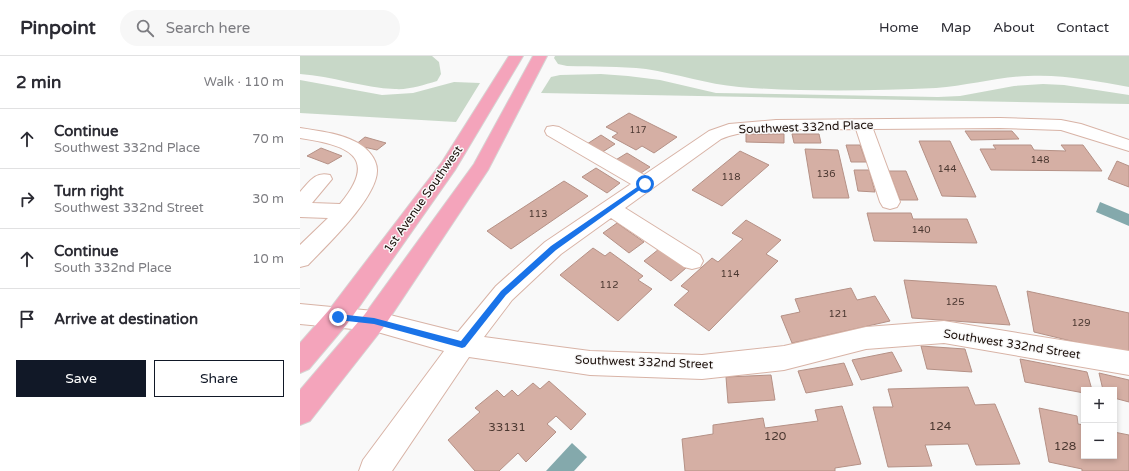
<!DOCTYPE html>
<html lang="en">
<head>
<meta charset="utf-8">
<style>
	body { margin:0; font-family:"Varela Round",sans-serif; background:#f7f7f7; color:#2b2b33 }
	.controls { position:absolute; right:12px; bottom:12px; display:grid; overflow:hidden; border-radius:0px; box-shadow:0 2px 6px #0003 }
	.controls button { width:36px; height:36px; display:grid; place-items:center; padding:0; border:0; border-bottom:1px solid #e1e1e2; background:#fff; color:#2b2b33; font:20px sans-serif }
	.stop { position:absolute; width:12px; height:12px; margin:-9px; border:3px solid #1a73e8; border-radius:50%; background:#fff }
	.stop.end { background:#1a73e8; border-color:#fff; box-shadow:0 1px 4px #0008 }
	.list { margin:0; padding:0; list-style:none }
	h2 { display:flex; justify-content:space-between; align-items:center; height:52px; margin:0; padding:0 16px; font-size:17px }
	h2 small { font-size:13px; font-weight:400; color:#7c7c81 }
	.list li { display:grid; grid-template-columns:26px 1fr auto; gap:12px; align-items:center; box-sizing:border-box; height:60px; padding:0 16px; border-top:1px solid #e1e1e2 }
	.list b { display:block; font-size:15px; white-space:nowrap }
	.list p { margin:0; font-size:13px; white-space:nowrap; color:#7c7c81 }
	.list em { font-size:13px; font-style:normal; color:#7c7c81 }
	.actions { display:flex; gap:8px; padding:12px 16px }
	.actions a { flex:1; padding:9px 0; border:1px solid #111827; border-radius:0px; text-align:center; font-size:14px; color:#111827 }
	.actions .main { background:#111827; color:#fff }
	.icon { flex:none; width:22px; height:22px; fill:none; stroke:currentColor; stroke-width:2; stroke-linecap:round; stroke-linejoin:round }
	.map { position:relative; flex:none; width:829px; height:415px; overflow:hidden }
	header { display:flex; align-items:center; gap:24px; box-sizing:border-box; height:56px; padding:0 20px; background:#fff; border-bottom:1px solid #e1e1e2 }
	header strong { font-size:19px }
	nav { display:flex; gap:22px; margin-inline-start:auto; font-size:14px }
	.search { width:280px; height:36px; background:#f7f7f7; display:flex; align-items:center; gap:10px; box-sizing:border-box; padding:0 14px; border-radius:22px; color:#7c7c81; font-size:15px }
	main { display:flex }
	aside { flex:1; background:#fff }
	.map>svg:first-child { display:block }
	.green { fill:#c8d8c8 }
	.water { fill:#84a9ac }
	.building { fill:#d5afa4; stroke:#b59186 }
	.lines { fill:none; stroke-linecap:round; stroke-linejoin:round }
	.minor-casing { stroke:#d8b3a6; stroke-width:2 }
	.major-casing { stroke:#d6d4d3; stroke-width:2 }
	.minor { fill:#fff; fill-rule:evenodd }
	.major { fill:#f4a4bb; fill-rule:evenodd }
	.route { fill:#1a73e8 }
	.labels { text-anchor:middle; dominant-baseline:central; stroke-width:3; stroke-linejoin:round; paint-order:stroke }
	.far-number-label { font-size:9px; fill:#4a3730 }
	.number-label { font-size:10px; fill:#4a3730 }
	.street-label { font-size:12px; fill:#1b0f0a; stroke:#f9f9f9 }
	.near-number-label { font-size:12px; fill:#4a3730 }
</style>
</head>
<body>
<header>
<strong>Pinpoint</strong>
<div class="search"><svg class="icon" aria-label="search" viewBox="0 0 24 24"><circle cx="10" cy="10" r="6"/><path d="M15 15l6 6"/></svg>Search here</div>
<nav><a>Home</a><a>Map</a><a>About</a><a>Contact</a></nav>
</header>
<main>
<aside>
<h2>2 min<small>Walk · 110 m</small></h2>
<ul class="list">
<li><svg class="icon" aria-label="ahead" viewBox="0 0 24 24"><path d="M12 20V5M6 11l6-6 6 6"/></svg><div><b>Continue</b><p>Southwest 332nd Place</p></div><em>70 m</em></li>
<li><svg class="icon" aria-label="right" viewBox="0 0 24 24"><path d="M7 20v-9h11M14 6l5 5-5 5"/></svg><div><b>Turn right</b><p>Southwest 332nd Street</p></div><em>30 m</em></li>
<li><svg class="icon" aria-label="ahead" viewBox="0 0 24 24"><path d="M12 20V5M6 11l6-6 6 6"/></svg><div><b>Continue</b><p>South 332nd Place</p></div><em>10 m</em></li>
<li><svg class="icon" aria-label="arrive" viewBox="0 0 24 24"><path d="M6 21V4h12l-3 4 3 4H6"/></svg><div><b>Arrive at destination</b></div></li>
</ul>
<div class="actions"><a class="main">Save</a><a>Share</a></div>
</aside>
<div class="map">
<svg width="829" height="415" viewBox="0 0 829 415">
	<rect width="100%" height="100%" fill="#f9f9f9"/>
	<g class="green">
		<path d="M0,0H132L139,6L141,18L137,25C123,29 109,34 95,33C63,32 32,20 0,18Z"/>
		<path d="M255,0H829V31C796,25 762,18 728,20C697,21 667,30 636,32C571,35 504,36 439,31C407,28 377,18 346,13C320,10 293,11 267,10L258,8L254,2Z"/>
		<path d="M301,18L328,20L360,24L416,37L638,41L660,40L714,30L743,28L764,29L829,39V48L241,37L251,21L260,19Z"/>
		<path d="M0,24L82,39L113,37L154,26L180,27L156,66L0,57Z"/>
	</g>
	<g class="water">
		<path d="M800,146L829,158V170L796,156Z"/>
		<path d="M272,387L287,401L274,415H246Z"/>
	</g>
	<g class="building">
		<path d="M329,57L377,81L354,97L342,90L336,94L312,81L318,77L306,71Z"/>
		<path d="M665,75H712L719,83L671,84Z"/>
		<path d="M446,78H484V87L446,86Z"/>
		<path d="M492,78H519L521,87H494Z"/>
		<path d="M301,79L315,88L301,97L287,88Z"/>
		<path d="M65,81L86,87L77,94L55,89Z"/>
		<path d="M619,85H650L676,141L642,140Z"/>
		<path d="M546,89H560L566,106H551Z"/>
		<path d="M693,89H731L734,94L766,95L761,89H783L802,115L691,114L680,93H696Z"/>
		<path d="M21,92L42,100L28,108L7,100Z"/>
		<path d="M505,93L538,94L549,142H513Z"/>
		<path d="M440,95L469,109L422,150L392,134Z"/>
		<path d="M327,97L350,111L338,119L314,105Z"/>
		<path d="M817,105L829,110V131L808,123Z"/>
		<path d="M296,112L320,127L307,137L282,121Z"/>
		<path d="M554,114H569L575,136L558,135Z"/>
		<path d="M589,115H606L618,144H600Z"/>
		<path d="M264,125L288,140L211,193L187,175Z"/>
		<path d="M567,157H611L613,163H667L677,187L574,185Z"/>
		<path d="M446,164L481,184L466,198L478,205L409,275L374,249L389,235L381,230L412,202L418,206L443,183L432,177Z"/>
		<path d="M317,167L344,186L329,197L303,177Z"/>
		<path d="M293,192L305,200L310,196L343,220L338,224L352,233L318,265L260,219Z"/>
		<path d="M359,193L386,212L371,225L344,205Z"/>
		<path d="M604,224L696,230L710,269L612,262Z"/>
		<path d="M551,232L557,244L575,240L590,265L492,287L481,260L500,256L495,243Z"/>
		<path d="M727,235L829,257V299L734,276Z"/>
		<path d="M621,290L665,293L672,316L627,313Z"/>
		<path d="M592,296L602,315L561,324L552,304Z"/>
		<path d="M720,303L787,316L792,334H784V337L725,326Z"/>
		<path d="M544,307L553,329L506,337L498,315Z"/>
		<path d="M799,317L829,324V346L814,342V334H803Z"/>
		<path d="M471,319L475,344L428,347L426,321Z"/>
		<path d="M249,325L286,358L271,374L256,360L247,368L256,376L226,406L218,397L199,415H175L148,384L180,356L175,352L197,334L204,341L212,334L218,340L233,327L240,333Z"/>
		<path d="M668,331L675,349L695,348L720,408L676,409L668,388L625,389L632,410L588,411L573,351H593L588,333Z"/>
		<path d="M542,350L561,408L535,412V415H385L382,383L413,378V369L463,362L465,372L518,365L515,354Z"/>
		<path d="M739,352L777,360L778,368L784,369V400H814V376L829,379V415H782V413L749,406Z"/>
	</g>
	<g class="lines">
		<defs>
			<g id="minor">
				<path d="M700,62L761,64L781,68L829,84V95L761,74L700,72L573,73L600,146L597,151L590,153L583,151L580,146L556,73C520,74 453,69 421,83L325,152L400,199L403,205L400,211L392,213L384,211L311,162L261,198L212,244L184,281L290,295L402,299L484,290L566,271L644,265L829,295V319L644,287L566,293L484,314L402,323L290,319L169,301L92,415H59L63,404L144,295L74,275L0,268V248L74,255L158,276L196,230L245,186L331,128L247,79L245,75L247,71L253,70L259,71L344,119L409,75L429,68L476,64Z"/>
				<path d="M0,72C19,75 39,77 56,86C66,91 77,102 77,114C78,141 26,190 8,209L0,211V189L28,162L0,161V136C9,126 15,115 30,119L32,123L12,147L40,148C81,99 45,89 0,82Z"/>
			</g>
			<g id="major">
				<path d="M209,0H223L155,114L47,268L9,313L0,317V287L29,254L142,106Z"/>
				<path d="M233,0H247L188,114L83,272L10,365L0,369V334L65,258L174,108Z"/>
			</g>
		</defs>
		<use href="#minor" class="minor-casing"/>
		<use href="#major" class="major-casing"/>
		<use href="#minor" class="minor"/>
		<use href="#major" class="major"/>
	</g>
	<path class="route" d="M343,127L348,128L256,194L206,239L165,291L162,292L74,268L38,264L34,261L38,258L74,262L161,285L201,235L251,190Z"/>
	<g class="labels">
		<g class="far-number-label">
			<text x="338" y="74">117</text>
		</g>
		<g class="number-label">
			<text x="740" y="104">148</text>
			<text x="647" y="113">144</text>
			<text x="526" y="118">136</text>
			<text x="431" y="121">118</text>
			<text x="238" y="158">113</text>
			<text x="621" y="174">140</text>
			<text x="430" y="218">114</text>
			<text x="309" y="229">112</text>
			<text x="655" y="246">125</text>
			<text x="538" y="258">121</text>
			<text x="781" y="267">129</text>
		</g>
		<g class="street-label">
			<text transform="translate(506 71) rotate(-2)">Southwest 332nd Place</text>
			<text transform="translate(123 143) rotate(-55)">1st Avenue Southwest</text>
			<text transform="translate(712 288) rotate(9)">Southwest 332nd Street</text>
			<text transform="translate(344 306) rotate(2)">Southwest 332nd Street</text>
		</g>
		<g class="near-number-label">
			<text x="640" y="370">124</text>
			<text x="207" y="371">33131</text>
			<text x="475" y="380">120</text>
			<text x="765" y="390">128</text>
		</g>
	</g>
</svg>
<div class="controls">
<button>+</button>
<button>−</button>
</div>
<div class="stop" style="left:345px;top:128px"></div>
<div class="stop end" style="left:38px;top:261px"></div>
</div>
</main>
</body>
</html>
